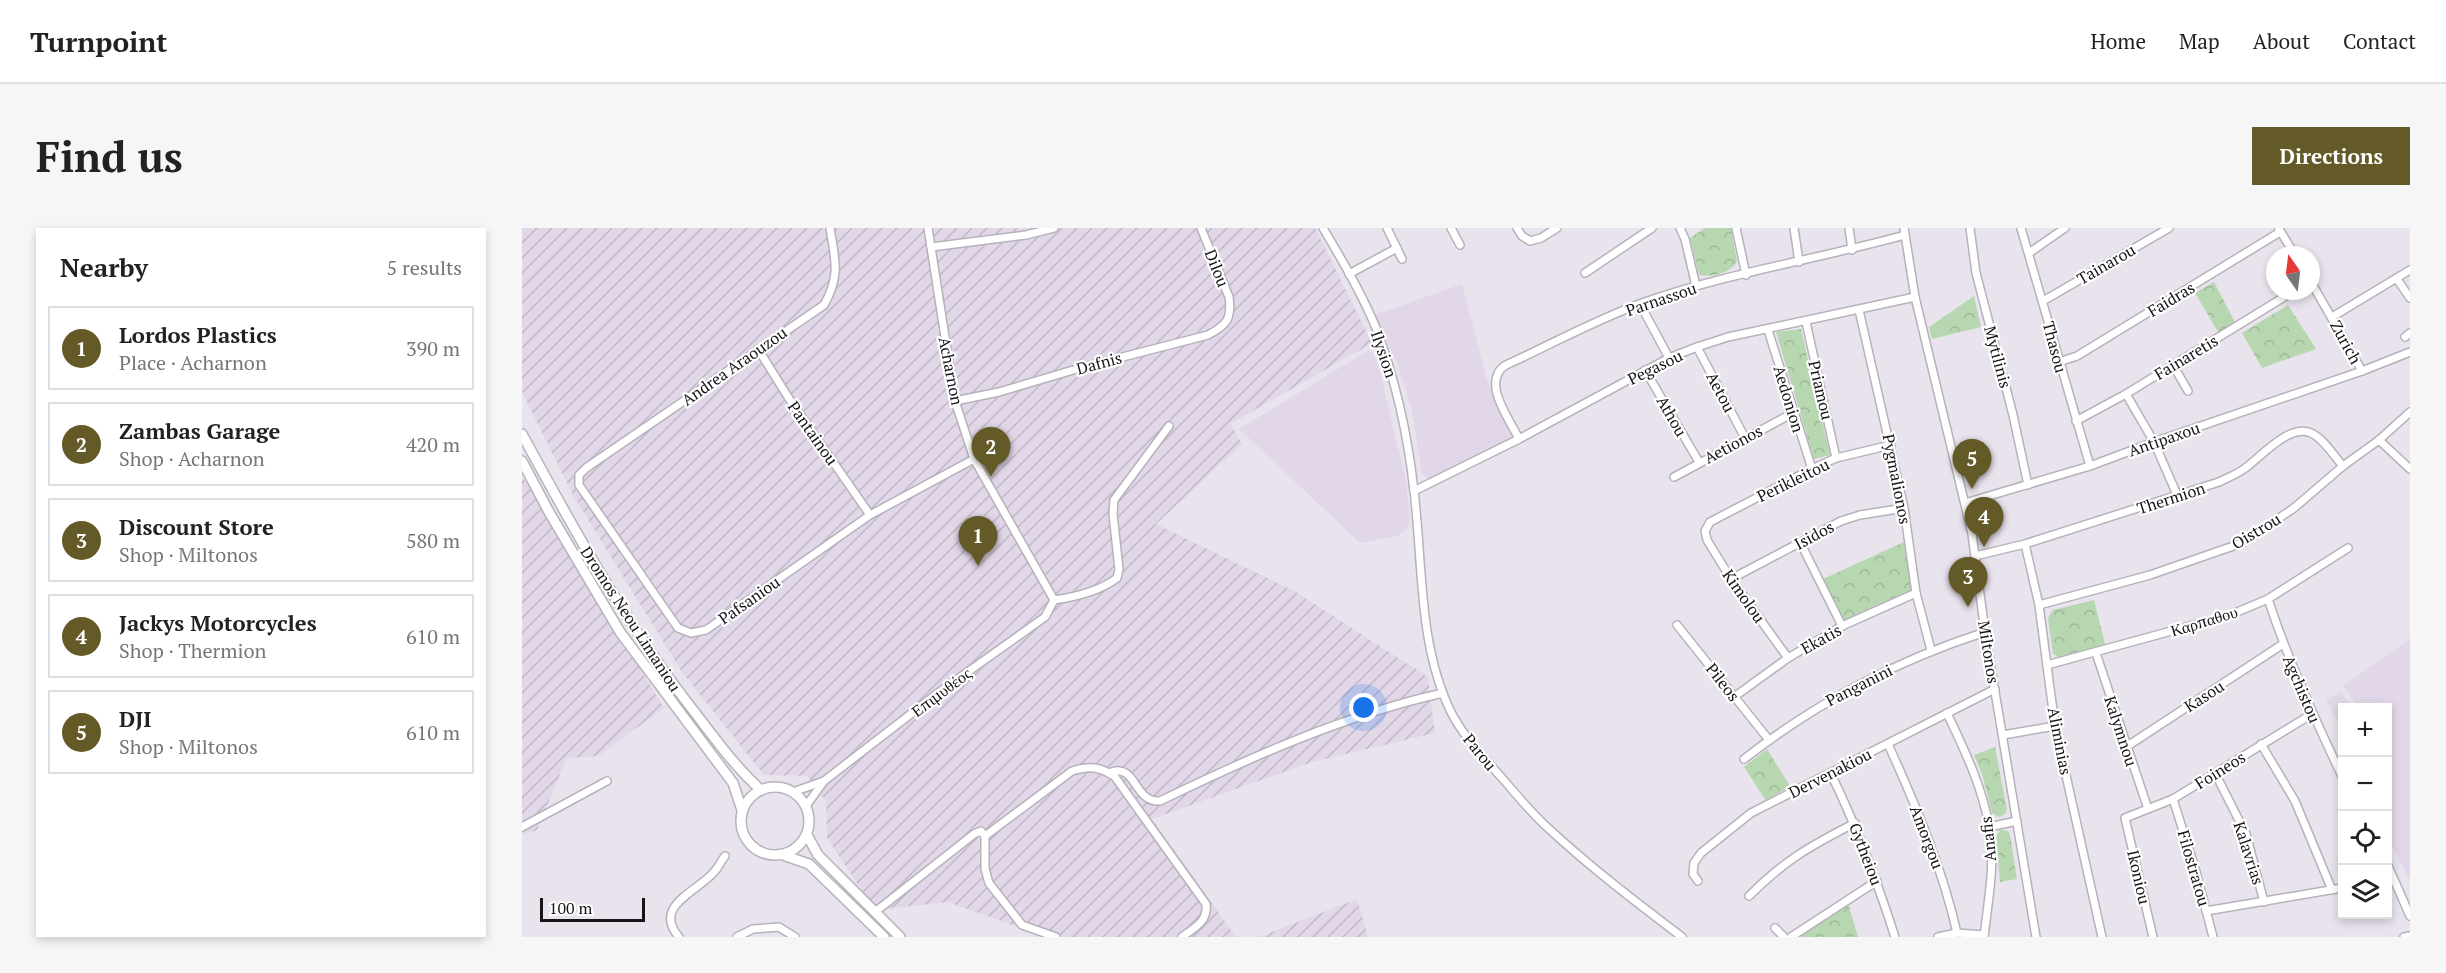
<!DOCTYPE html>
<html lang="en">
<head>
<meta charset="utf-8">
<style>
	body { margin:0; font-family:"PT Serif",serif; background:#f6f6f6; color:#222 }
	.controls { position:absolute; right:18px; bottom:18px; display:grid; overflow:hidden; border-radius:0px; box-shadow:0 3px 9px #0003 }
	.controls button { width:54px; height:54px; display:grid; place-items:center; padding:0; border:0; border-bottom:2px solid #e0e0e0; background:#fff; color:#222; font:30px sans-serif }
	.compass { position:absolute; left:1744px; top:18px; width:54px; height:54px; border-radius:50%; background:#fff; box-shadow:0 3px 9px #0003; rotate:346deg }
	.scale { position:absolute; left:18px; bottom:15px; width:105px; box-sizing:border-box; padding-left:6px; border:3px solid #161417; border-top:0; font-size:16px; line-height:21px; white-space:nowrap; color:#161417; -webkit-text-stroke:4px #fff; paint-order:stroke }
	.you { position:absolute; left:842px; top:480px; width:21px; height:21px; margin:-15px; border:4px solid #fff; border-radius:50%; background:#1a73e8; box-shadow:0 0 0 9px #1a73e833 }
	.badge { display:grid; place-items:center; width:39px; height:39px; border-radius:50%; background:#645a27; color:#fff; font-size:20px; font-weight:700 }
	.pin { position:absolute; translate:-50% -50px; filter:drop-shadow(0 2px 3px #0008) }
	.pin::after { content:''; position:absolute; top:32px; width:21px; height:18px; background:inherit; clip-path:polygon(0 0,100% 0,50% 100%) }
	.list { margin:0; padding:0; list-style:none }
	h2 { display:flex; justify-content:space-between; align-items:center; height:78px; margin:0; padding:0 24px; font-size:26px }
	h2 small { font-size:20px; font-weight:400; color:#767676 }
	.list li { display:grid; grid-template-columns:39px 1fr auto; gap:18px; align-items:center; box-sizing:border-box; height:84px; margin:0 12px 12px; padding:0 12px; border:2px solid #e0e0e0; border-radius:0px }
	.list b { display:block; font-size:22px; white-space:nowrap }
	.list p { margin:0; font-size:20px; white-space:nowrap; color:#767676 }
	.list em { font-size:20px; font-style:normal; color:#767676 }
	.icon { flex:none; width:33px; height:33px; fill:none; stroke:currentColor; stroke-width:2; stroke-linecap:round; stroke-linejoin:round }
	.map { position:relative; flex:none; width:1888px; height:709px; overflow:hidden; border-radius:0px }
	header { display:flex; align-items:center; gap:36px; box-sizing:border-box; height:84px; padding:0 30px; background:#fff; border-bottom:2px solid #e0e0e0 }
	header strong { font-size:28px }
	nav { display:flex; gap:33px; margin-inline-start:auto; font-size:21px }
	.intro { display:flex; align-items:center; justify-content:space-between; box-sizing:border-box; height:144px; padding:0 36px }
	h1 { margin:0; font-size:42px }
	.button { padding:15px 27px; border-radius:0px; background:#645a27; color:#fff; font-size:21px; font-weight:700 }
	main { display:flex; gap:36px; padding:0 36px }
	aside { flex:1; background:#fff; border-radius:0px; box-shadow:0 3px 9px #0003 }
	.map>svg:first-child { display:block }
	.built { fill:#e1d7e8 }
	.industrial { fill:url(#industrial-furrows) }
	.park { fill:url(#park-crowns) }
	.lines { fill:none; stroke-linecap:round; stroke-linejoin:round }
	.minor-casing { stroke:#b7b1bc; stroke-width:10 }
	.major-casing { stroke:#b7b1bc; stroke-width:12 }
	.minor { stroke:#fff; stroke-width:7 }
	.major { stroke:#fff; stroke-width:9 }
	.labels { text-anchor:middle; dominant-baseline:central; stroke-width:4.5; stroke-linejoin:round; paint-order:stroke }
	.street-label { font-size:16px; fill:#161417; stroke:#fff }
</style>
</head>
<body>
<header>
<strong>Turnpoint</strong>
<nav><a>Home</a><a>Map</a><a>About</a><a>Contact</a></nav>
</header>
<div class="intro"><h1>Find us</h1><a class="button">Directions</a></div>
<main>
<aside>
<h2>Nearby<small>5 results</small></h2>
<ul class="list">
<li><span class="badge">1</span><div><b>Lordos Plastics</b><p>Place · Acharnon</p></div><em>390 m</em></li>
<li><span class="badge">2</span><div><b>Zambas Garage</b><p>Shop · Acharnon</p></div><em>420 m</em></li>
<li><span class="badge">3</span><div><b>Discount Store</b><p>Shop · Miltonos</p></div><em>580 m</em></li>
<li><span class="badge">4</span><div><b>Jackys Motorcycles</b><p>Shop · Thermion</p></div><em>610 m</em></li>
<li><span class="badge">5</span><div><b>DJI</b><p>Shop · Miltonos</p></div><em>610 m</em></li>
</ul>
</aside>
<div class="map">
<svg width="1888" height="709" viewBox="0 0 1888 709">
	<defs>
		<pattern id="industrial-furrows" width="10" height="10" patternUnits="userSpaceOnUse" patternTransform="scale(1.5)"><rect width="10" height="10" fill="#e1d7e8"/><path d="M-1 1l2-2M0 10L10 0M9 11l2-2" fill="none" stroke="#c0b8c6"/></pattern>
		<pattern id="park-crowns" width="20" height="18" patternUnits="userSpaceOnUse" patternTransform="scale(1.5)"><rect width="20" height="18" fill="#b7d7b0"/><path d="M2 6a3 3 0 1 1 6 0M12 15a3 3 0 1 1 6 0" fill="none" stroke="#9db897"/></pattern>
	</defs>
	<rect width="100%" height="100%" fill="#e9e3ed"/>
	<g class="built">
		<path d="M940,56L965,152L991,211L908,251L900,246L890,182L875,135L853,87Z"/>
		<path d="M847,122L855,132L884,253L888,293L885,301L875,308L838,315L717,201Z"/>
		<path d="M1888,411V652L1866,610V479H1836L1821,458Z"/>
		<path d="M1819,463L1829,479H1820V493H1816L1804,473Z"/>
	</g>
	<g class="industrial">
		<path d="M0,0H793L850,115L708,196L720,216L634,296L772,363L906,449L913,505L790,534L630,591L714,709H524L426,674L353,682L305,610L304,573L285,548L242,547L160,444L51,267L0,164Z"/>
		<path d="M0,248L142,480L76,528L45,530L15,602L0,607Z"/>
		<path d="M835,671L846,709H737Z"/>
	</g>
	<g class="park">
		<path d="M1183,0H1209L1215,34C1206,46 1191,49 1177,47L1168,10Z"/>
		<path d="M1692,54L1713,94L1696,104L1673,65Z"/>
		<path d="M1452,68L1459,99L1410,111L1407,99Z"/>
		<path d="M1766,77L1794,121L1740,140L1720,105Z"/>
		<path d="M1279,101L1308,227L1292,231L1254,104Z"/>
		<path d="M1382,314L1389,362L1322,392L1301,351Z"/>
		<path d="M1572,372L1584,420L1538,430L1531,426L1526,390L1531,382Z"/>
		<path d="M1473,519L1485,582L1483,586L1477,589L1470,585L1461,549L1452,527Z"/>
		<path d="M1245,521L1268,558L1244,573L1222,539Z"/>
		<path d="M1478,602L1486,603L1488,607L1495,651L1478,654L1474,609Z"/>
		<path d="M1326,675L1336,709H1277Z"/>
	</g>
	<g class="lines">
		<defs>
			<g id="minor">
				<path d="M308,0C313,32 319,47 302,77L64,240L57,247V257L156,400L169,405L184,402L348,287L452,231"/>
				<path d="M406,0L433,173L452,231L532,372"/>
				<path d="M801,0C820,32 840,66 854,100C874,153 886,208 892,263C901,335 896,415 928,482C940,507 961,529 980,550C995,567 1009,585 1026,600C1068,639 1114,674 1160,709"/>
				<path d="M865,0L880,31"/>
				<path d="M929,0L938,17"/>
				<path d="M995,0L1000,8L1008,13L1019,10L1035,0"/>
				<path d="M1158,0L1163,11L1174,58"/>
				<path d="M1214,0L1224,47"/>
				<path d="M1272,0L1277,34"/>
				<path d="M1327,0L1330,22"/>
				<path d="M1382,0L1393,69L1450,306L1463,404L1514,709"/>
				<path d="M1448,0L1454,45L1491,187L1506,257"/>
				<path d="M1499,0L1568,238"/>
				<path d="M1757,1L1773,27"/>
				<path d="M409,19L504,7L532,0"/>
				<path d="M1507,25L1543,0"/>
				<path d="M1063,45L1130,0"/>
				<path d="M827,46L875,20"/>
				<path d="M1875,51L1888,70"/>
				<path d="M1789,54L1840,143"/>
				<path d="M1521,73L1647,0"/>
				<path d="M1118,76L1147,130"/>
				<path d="M1337,82L1382,280L1394,365L1409,422"/>
				<path d="M1810,89L1888,42"/>
				<path d="M1284,94L1314,230"/>
				<path d="M1246,102L1290,241"/>
				<path d="M1883,109L1888,105"/>
				<path d="M1175,119L1223,210"/>
				<path d="M236,121L266,169L348,287"/>
				<path d="M1537,134L1555,128L1758,4"/>
				<path d="M1651,137L1666,163"/>
				<path d="M1123,142L1177,234"/>
				<path d="M1604,166L1632,214L1656,269"/>
				<path d="M433,173L477,164L558,140L686,107C705,97 710,91 707,69L679,0"/>
				<path d="M1554,193L1604,166L1772,63"/>
				<path d="M997,211C987,190 960,156 982,138C1028,117 1073,92 1120,75C1205,45 1296,31 1383,7"/>
				<path d="M1857,212L1888,241"/>
				<path d="M1152,249L1271,185"/>
				<path d="M892,263L997,211L1147,130L1175,119L1206,109L1393,69"/>
				<path d="M1443,275L1568,238L1632,214L1840,143L1888,124"/>
				<path d="M1278,314L1320,398"/>
				<path d="M1503,316L1517,377L1533,498L1580,709"/>
				<path d="M1453,328L1503,316L1697,254C1705,250 1715,246 1722,241C1738,230 1767,195 1789,205C1801,210 1812,228 1821,238"/>
				<path d="M1209,351L1319,293L1338,287L1382,280"/>
				<path d="M1746,371C1766,432 1792,490 1820,548"/>
				<path d="M532,372C553,369 578,363 595,350L597,341L591,286L592,272L647,198"/>
				<path d="M1517,377L1628,347L1720,315L1772,280L1821,238L1857,212L1888,184"/>
				<path d="M1155,397L1247,512"/>
				<path d="M1574,425L1626,581"/>
				<path d="M1266,430L1209,351L1185,312L1183,303L1188,294L1290,241L1314,230L1369,217"/>
				<path d="M1525,437L1708,387L1746,371L1826,320"/>
				<path d="M1212,469L1266,430L1320,398L1394,365"/>
				<path d="M1425,485C1442,521 1460,558 1467,598C1474,633 1466,673 1462,709"/>
				<path d="M1481,507L1533,498"/>
				<path d="M1366,516C1394,578 1420,639 1435,705"/>
				<path d="M1739,516L1773,573L1810,662"/>
				<path d="M1604,519L1761,416"/>
				<path d="M1222,531C1297,473 1374,433 1463,404"/>
				<path d="M587,545C615,533 611,575 638,573C729,529 823,487 921,465"/>
				<path d="M1693,545L1724,606L1742,674"/>
				<path d="M1309,546C1335,599 1355,653 1373,709"/>
				<path d="M271,564L302,553"/>
				<path d="M1651,571L1674,644L1691,709"/>
				<path d="M284,578L302,553L416,465L523,389L532,372"/>
				<path d="M0,599L85,553"/>
				<path d="M1467,599L1495,593"/>
				<path d="M1866,638L1888,688"/>
				<path d="M1176,653L1171,646L1172,635L1179,625L1229,585L1473,461"/>
				<path d="M1227,668C1263,632 1288,618 1333,595"/>
				<path d="M1684,683L1820,660"/>
				<path d="M353,684L452,606L459,603L463,608"/>
				<path d="M1253,700L1262,709"/>
				<path d="M157,709C130,678 175,664 192,644C196,640 199,633 203,628"/>
				<path d="M215,709L231,701L257,699L273,709"/>
				<path d="M534,709L500,697L467,655L463,641V608L550,543C567,538 578,538 593,549L684,676C686,694 673,699 660,709"/>
				<path d="M1269,709L1355,653"/>
				<path d="M1416,709L1435,705L1462,707"/>
				<path d="M1631,709L1603,590L1651,571L1790,486"/>
				<path d="M1882,709L1888,708"/>
			</g>
			<g id="major">
				<path d="M0,206C52,302 104,396 171,482C192,509 213,539 239,562"/>
				<path d="M0,233L27,284L98,404L211,555L220,582"/>
				<circle cx="253" cy="593" r="34"/>
				<path d="M285,607L296,627L378,709"/>
				<path d="M261,627L287,636L362,709"/>
			</g>
		</defs>
		<use href="#minor" class="minor-casing"/>
		<use href="#major" class="major-casing"/>
		<use href="#minor" class="minor"/>
		<use href="#major" class="major"/>
	</g>
	<g class="labels">
		<g class="street-label">
			<text transform="translate(1584 36) rotate(-30)">Tainarou</text>
			<text transform="translate(695 40) rotate(68)">Dilou</text>
			<text transform="translate(1139 71) rotate(-19)">Parnassou</text>
			<text transform="translate(1649 71) rotate(-31)">Faidras</text>
			<text transform="translate(1824 114) rotate(61)">Zurich</text>
			<text transform="translate(1533 119) rotate(75)">Thasou</text>
			<text transform="translate(862 126) rotate(71)">Ilysion</text>
			<text transform="translate(1476 129) rotate(75)">Mytilinis</text>
			<text transform="translate(1664 129) rotate(-31)">Fainaretis</text>
			<text transform="translate(577 135) rotate(-15)">Dafnis</text>
			<text transform="translate(212 138) rotate(-35)">Andrea Araouzou</text>
			<text transform="translate(1133 139) rotate(-26)">Pegasou</text>
			<text transform="translate(429 143) rotate(79)">Acharnon</text>
			<text transform="translate(1299 162) rotate(77)">Priamou</text>
			<text transform="translate(1199 164) rotate(62)">Aetou</text>
			<text transform="translate(1267 171) rotate(73)">Aedonion</text>
			<text transform="translate(1150 188) rotate(60)">Athou</text>
			<text transform="translate(291 205) rotate(55)">Pantainou</text>
			<text transform="translate(1642 211) rotate(-19)">Antipaxou</text>
			<text transform="translate(1211 216) rotate(-28)">Aetionos</text>
			<text transform="translate(1375 251) rotate(79)">Pygmalionos</text>
			<text transform="translate(1271 252) rotate(-26)">Perikleitou</text>
			<text transform="translate(1649 270) rotate(-18)">Thermion</text>
			<text transform="translate(1734 303) rotate(-31)">Oistrou</text>
			<text transform="translate(1292 307) rotate(-28)">Isidos</text>
			<text transform="translate(1222 368) rotate(55)">Kimolou</text>
			<text transform="translate(227 372) rotate(-35)">Pafsaniou</text>
			<text transform="translate(109 391) rotate(57)">Dromos Neou Limaniou</text>
			<text transform="translate(1682 393) rotate(-17)">Καρπαθου</text>
			<text transform="translate(1299 411) rotate(-29)">Ekatis</text>
			<text transform="translate(1467 424) rotate(81)">Miltonos</text>
			<text transform="translate(1201 454) rotate(52)">Pileos</text>
			<text transform="translate(1337 457) rotate(-27)">Panganini</text>
			<text transform="translate(1780 461) rotate(67)">Agchistou</text>
			<text transform="translate(419 464) rotate(-37)">Επιμυθέος</text>
			<text transform="translate(1682 468) rotate(-33)">Kasou</text>
			<text transform="translate(1599 503) rotate(72)">Kalymnou</text>
			<text transform="translate(1538 513) rotate(79)">Aliminias</text>
			<text transform="translate(958 524) rotate(51)">Parou</text>
			<text transform="translate(1698 542) rotate(-32)">Foineos</text>
			<text transform="translate(1308 545) rotate(-27)">Dervenakiou</text>
			<text transform="translate(1405 609) rotate(69)">Amorgou</text>
			<text transform="translate(1466 611) rotate(-96)">Anafis</text>
			<text transform="translate(1727 625) rotate(72)">Kalavrias</text>
			<text transform="translate(1344 626) rotate(69)">Gytheiou</text>
			<text transform="translate(1672 640) rotate(74)">Filostratou</text>
			<text transform="translate(1617 649) rotate(77)">Ikoniou</text>
		</g>
	</g>
</svg>
<div class="controls">
<button>+</button>
<button>−</button>
<button><svg class="icon" aria-label="locate" viewBox="0 0 24 24"><circle cx="12" cy="12" r="6"/><path d="M12 2v4M12 18v4M2 12h4M18 12h4"/></svg></button>
<button><svg class="icon" aria-label="layers" viewBox="0 0 24 24"><path d="M12 4l9 5-9 5-9-5zM3 14l9 5 9-5"/></svg></button>
</div>
<svg class="compass" viewBox="-18 -18 36 36"><path d="M0-13l5 13h-10z" fill="#e53935"/><path d="M0 13l5-13h-10z" fill="#767676"/></svg>
<div class="scale">100 m</div>
<div class="you"></div>
<div class="pin badge" style="left:456px;top:338px">1</div>
<div class="pin badge" style="left:469px;top:249px">2</div>
<div class="pin badge" style="left:1446px;top:379px">3</div>
<div class="pin badge" style="left:1462px;top:319px">4</div>
<div class="pin badge" style="left:1450px;top:261px">5</div>
</div>
</main>
</body>
</html>
